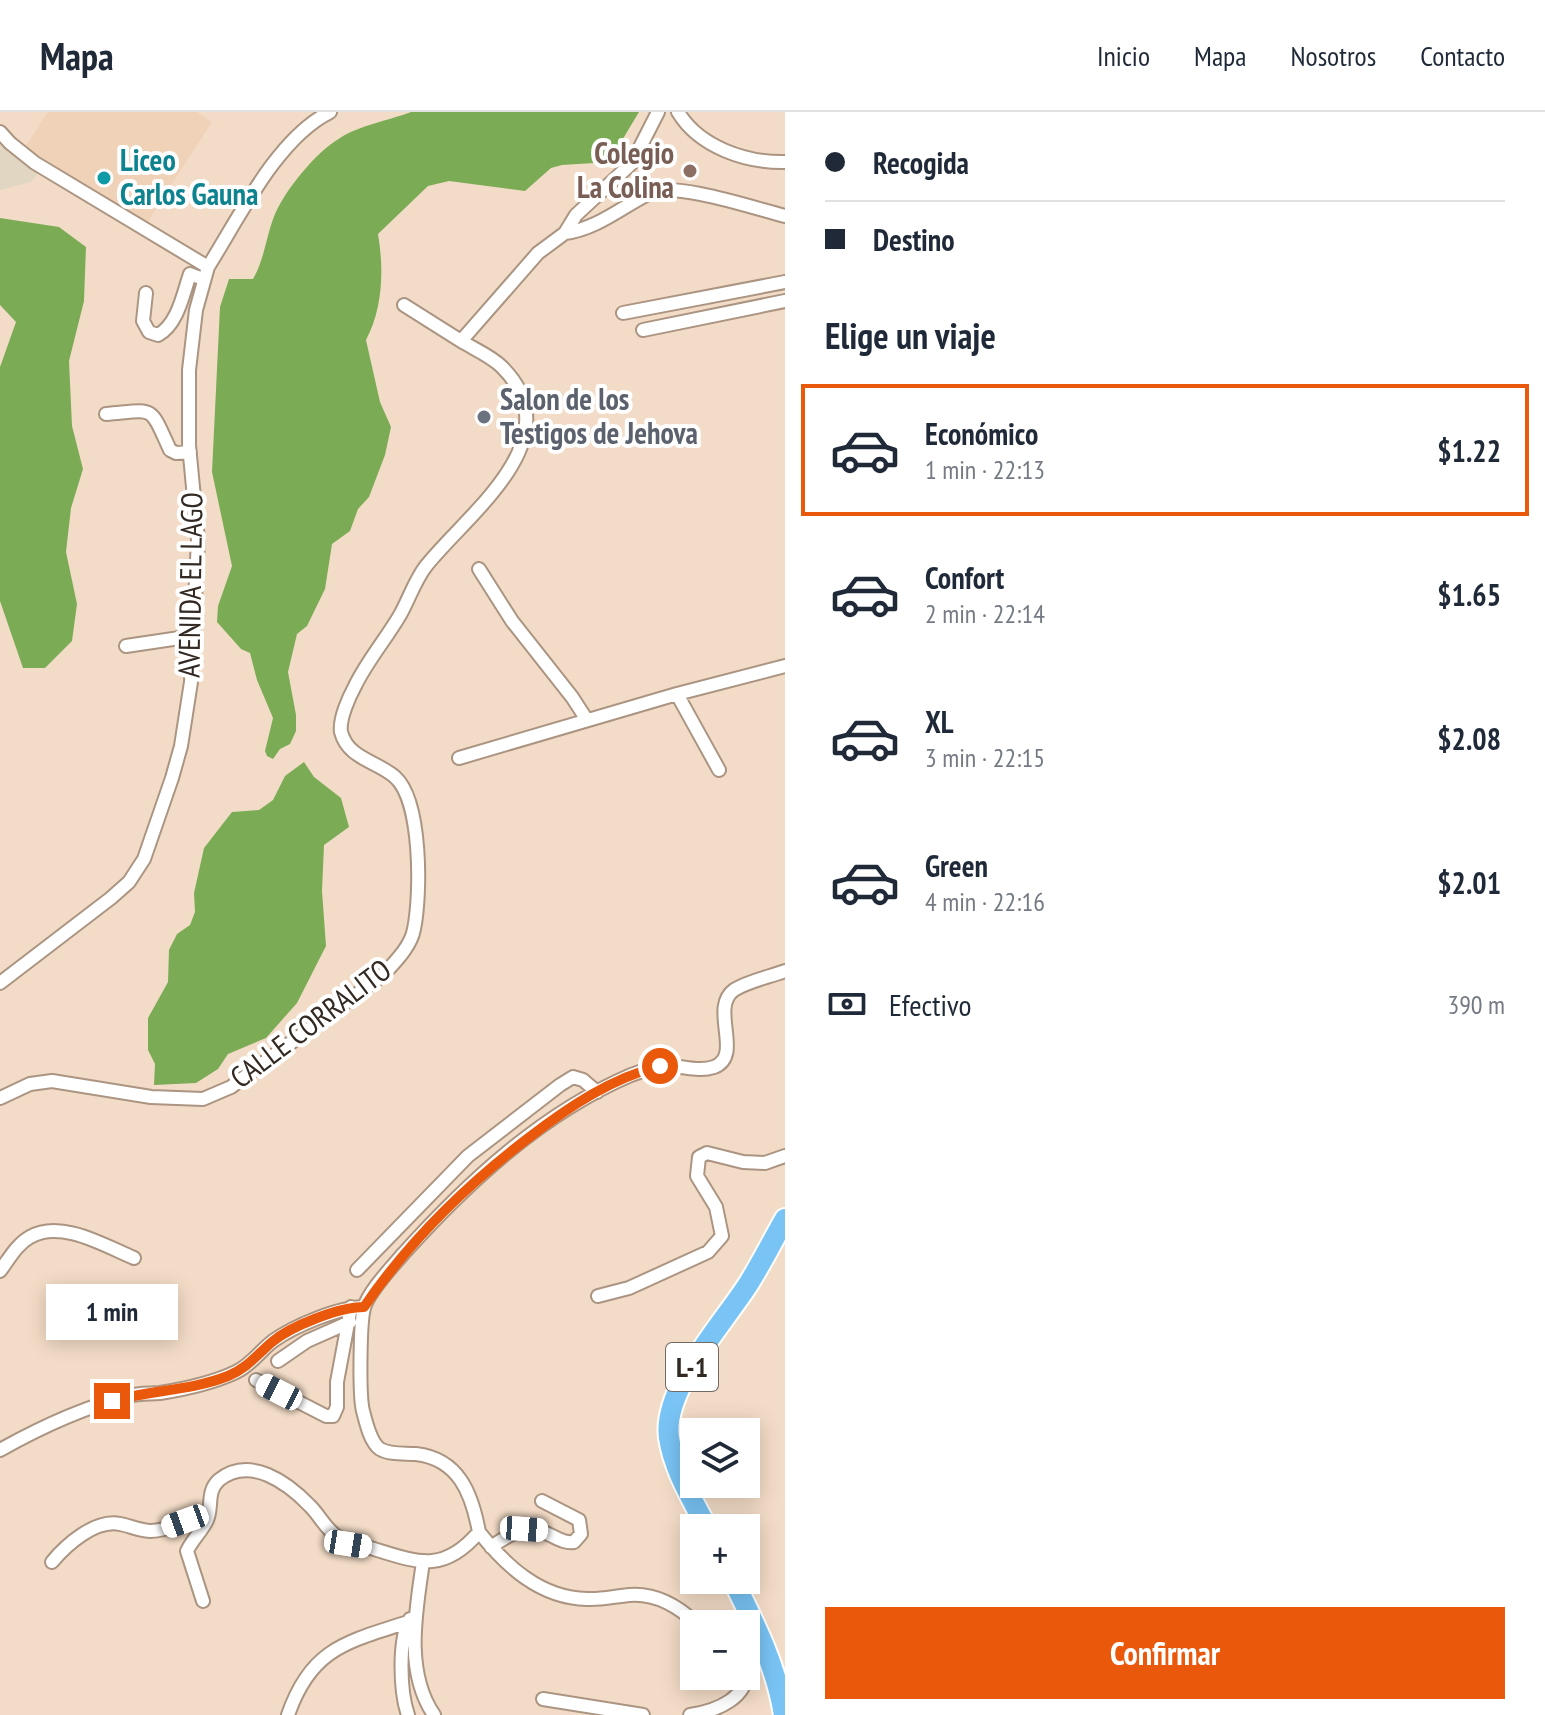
<!DOCTYPE html>
<html lang="es">
<head>
<meta charset="utf-8">
<style>
	body { margin:0; font-family:"PT Sans Narrow",sans-serif; background:#f2f2f3; color:#1f2937; height:100vh; display:flex; flex-direction:column; font-size:30px; white-space:nowrap }
	* { box-sizing:border-box; margin:0 }
	p { font-size:26px; color:#747a83 }
	.icon { flex:none; width:44px; height:44px; fill:none; stroke:currentColor; stroke-width:2; stroke-linecap:round; stroke-linejoin:round }
	.map { position:relative; flex:1; overflow:hidden }
	.drawer { display:flex; flex-direction:column; background:#fff; width:760px }
	.drawer>* { flex:none }
	.hud { display:grid; align-content:center; height:176px; padding:0 40px; background:#fff }
	.controls { position:absolute; left:680px; top:1306px; display:grid; gap:16px }
	.controls a { display:grid; place-items:center; width:80px; height:80px; border-radius:0px; background:#fff; box-shadow:0 4px 20px #0003; font-size:40px }
	.end { position:absolute; width:36px; height:36px; margin:-18px; border:10px solid #ea580c; background:#fff; box-shadow:0 0 0 4px #fff }
	.from { border-radius:50% }
	.bubble { position:absolute; height:56px; border-radius:0px; background:#fff; box-shadow:0 4px 20px #0003; font-size:26px; font-weight:800; line-height:56px; text-align:center }
	.car { position:absolute; width:24px; height:48px; margin:-24px -12px; border-radius:10px; box-shadow:0 0 6px 2px #0007; background:linear-gradient(#fff 24%,#345 0 40%,#fff 0 76%,#345 0 86%,#fff 0) }
	.hud b { display:flex; align-items:center; gap:28px; height:76px; font-size:30px }
	.hud b+b { border-top:2px solid #e0e1e3 }
	.hud i { width:20px; height:20px; background:#1f2937 }
	ul { padding:0; list-style:none }
	li { display:flex; align-items:center; gap:24px; height:132px; margin:0 16px 12px; padding:0 24px; border:4px solid transparent; border-radius:0px }
	li div { flex:1 }
	li b { display:block; font-size:30px }
	li em { font-style:normal; font-weight:800 }
	li.active { border-color:#ea580c }
	li>.icon { width:72px; height:72px; stroke-width:1.5 }
	h2 { padding:0 40px; font-size:36px; line-height:96px }
	.pay { display:flex; align-items:center; gap:20px; height:88px; padding:0 40px; font-size:30px }
	.pay p { margin-inline-start:auto }
	.cta { display:flex; gap:16px; margin-top:auto; padding:16px 40px }
	.cta a { flex:1; height:92px; border-radius:0px; background:#ea580c; color:#fff; font-size:32px; font-weight:800; line-height:92px; text-align:center }
	header { display:flex; align-items:center; gap:48px; box-sizing:border-box; height:112px; padding:0 40px; background:#fff; border-bottom:2px solid #e0e1e3 }
	header strong { font-size:38px }
	nav { display:flex; gap:44px; margin-inline-start:auto; font-size:28px }
	main { display:flex; flex:1; min-height:0 }
	.map>svg:first-child { display:block }
	.built { fill:#f0d2b8 }
	.medical { fill:#e1d6c1 }
	.forest { fill:#7bac55 }
	.lines { fill:none; stroke-linecap:round; stroke-linejoin:round }
	.street-casing { stroke:#ab9582; stroke-width:16 }
	.primary-casing { stroke:#fff; stroke-width:24 }
	.street { stroke:#fff; stroke-width:12 }
	.primary { stroke:#79c4f5; stroke-width:20 }
	.route { stroke:#ea580c; stroke-width:10 }
	.education-dot { fill:#8d6e63; stroke:#fff; stroke-width:3 }
	.culture-dot { fill:#0f9aa8; stroke:#fff; stroke-width:3 }
	.worship-dot { fill:#6b7280; stroke:#fff; stroke-width:3 }
	.labels { text-anchor:middle; stroke-width:8; stroke-linejoin:round; paint-order:stroke }
	.shield { fill:#fff; stroke:#706964; stroke-width:2 }
	.shield-label { font-size:28px; font-weight:bold; fill:#322922 }
	.education-label { font-size:30px; font-weight:bold; fill:#785e54; stroke:#fff; text-anchor:end }
	.culture-label { font-size:30px; font-weight:bold; fill:#0d838f; stroke:#fff; text-anchor:start }
	.worship-label { font-size:30px; font-weight:bold; fill:#5b616d; stroke:#fff; text-anchor:start }
	.street-label { font-size:30px; fill:#322922; stroke:#fff }
</style>
</head>
<body>
<header>
<strong>Mapa</strong>
<nav><a>Inicio</a><a>Mapa</a><a>Nosotros</a><a>Contacto</a></nav>
</header>
<main>
<div class="map">
<svg width="785" height="1603" viewBox="0 0 785 1603">
	<rect width="100%" height="100%" fill="#f3dcc7"/>
	<path class="built" d="M48,0H197L212,10L146,112L25,35Z"/>
	<path class="medical" d="M0,33L40,59L31,70L0,78Z"/>
	<path class="forest" d="M411,0H639L612,45L594,51L562,53L551,56L525,79L449,69L428,74L378,122C384,157 383,196 366,228L380,290L391,315L385,343L369,385L358,397L350,419L332,432L325,477L307,514L297,522L288,560L296,603V619L290,632L280,637L273,647L267,644L265,639L273,606L257,568L250,541L241,537L217,510L218,494L232,454L212,360L220,195L229,167H253C265,146 266,124 275,102C286,77 316,40 340,26C358,14 390,8 411,0Z
		M0,106L59,115L86,135L84,189L69,249L72,314L83,357L71,396L66,440L77,492L72,529L45,556H23L0,489V255L16,210L0,193Z
		M304,650L314,665L341,686L349,715L324,733L322,779L326,834L297,891L266,926L228,942L218,957L196,971L154,973L155,952L148,938V906L168,870L169,838L177,822L190,813L195,800L194,781L204,736L232,700L259,698L273,688L285,664Z"/>
	<g class="lines">
		<g class="street-casing">
			<path id="street" d="M678,0C699,35 746,51 785,50
				M0,20L10,31L35,51L208,155
				M565,121C597,117 623,94 650,81C674,69 757,97 785,104
				M146,181L143,209L149,220L158,223C178,212 183,182 190,162L203,167
				M404,193L461,229
				M623,201L785,170
				M643,218L785,189
				M106,302C156,298 149,292 170,338L176,341L190,340
				M479,457L512,509L572,585L587,608
				M126,534L193,524
				M677,582L719,658
				M459,646L677,582L785,554
				M0,871L111,786L129,770L144,747L172,666L181,634L191,570L198,428L189,333V258L196,198L208,155C239,106 277,26 330,0
				M0,986L30,972L52,969L151,985L203,987L231,975L384,862C396,849 411,834 414,817C421,783 422,689 395,665C377,649 348,647 341,620C339,607 349,585 355,574C367,549 386,527 400,503C409,487 415,468 426,454C467,402 574,327 502,255C491,244 474,237 461,229L538,141L565,121L576,103L632,51L658,0
				M357,1158L468,1044L560,973L573,965L583,968L597,980
				M0,1159C9,1147 17,1132 30,1125C61,1107 105,1134 134,1146
				M598,1184L629,1176L708,1140L722,1124L716,1095L697,1064L699,1045L707,1041L743,1050L765,1051L785,1044
				M278,1249L307,1229L350,1210
				M256,1268L326,1304H333L337,1295V1270L351,1195
				M0,1338C41,1315 84,1295 129,1284C139,1281 150,1282 160,1281C185,1277 213,1271 236,1260C251,1253 260,1239 273,1229C294,1214 339,1195 364,1195
				M479,1420C506,1454 540,1486 587,1487C601,1488 616,1484 630,1483C656,1481 679,1495 697,1512
				M491,1435C510,1422 527,1410 550,1423C559,1427 564,1431 574,1430L581,1422L579,1408L542,1389
				M52,1450C66,1433 95,1407 120,1412C131,1414 140,1419 151,1419C171,1418 192,1406 209,1398
				M423,1450C416,1499 404,1559 434,1603
				M203,1489L187,1439C192,1428 202,1419 207,1408C213,1394 206,1380 219,1368C250,1343 288,1371 310,1394C321,1405 325,1417 339,1426C349,1434 362,1433 374,1437C419,1451 444,1461 479,1420C472,1382 459,1347 416,1342C405,1341 390,1343 380,1337C370,1330 366,1310 363,1299C359,1284 360,1210 364,1196C368,1180 392,1155 403,1142C467,1071 542,1001 631,963C640,960 651,955 660,954C678,952 697,961 714,955C744,944 709,896 734,878C748,869 769,865 785,859
				M543,1587L643,1603
				M288,1603C311,1536 347,1530 408,1510
				M408,1603C400,1580 398,1528 410,1507
				M690,1603C716,1599 751,1586 746,1554"/>
		</g>
		<g class="primary-casing">
			<path id="primary" d="M707,1416C692,1387 674,1358 669,1326C662,1277 723,1212 749,1171C762,1150 773,1128 785,1107
				M733,1468C754,1510 777,1556 784,1603"/>
		</g>
		<use href="#street" class="street"/>
		<use href="#primary" class="primary"/>
	</g>
	<g class="lines">
		<path class="route" d="M112,1289C150,1278 190,1279 228,1264C246,1257 257,1243 272,1230C291,1214 339,1195 364,1195C410,1128 466,1073 531,1024C570,994 612,966 660,954"/>
	</g>
	<circle class="education-dot" cx="690" cy="59" r="8"/>
	<circle class="culture-dot" cx="104" cy="66" r="8"/>
	<circle class="worship-dot" cx="484" cy="305" r="8"/>
	<g class="labels">
		<rect class="shield" x="666" y="1231" width="52" height="48" rx="6"/>
		<g class="shield-label">
			<text x="692" y="1265">L-1</text>
		</g>
		<g class="education-label">
			<text x="674" y="52">Colegio<tspan x="674" dy="34">La Colina</tspan></text>
		</g>
		<g class="culture-label">
			<text x="120" y="59">Liceo<tspan x="120" dy="34">Carlos Gauna</tspan></text>
		</g>
		<g class="worship-label">
			<text x="500" y="298">Salon de los<tspan x="500" dy="34">Testigos de Jehova</tspan></text>
		</g>
		<g class="street-label">
			<text transform="translate(191 473) rotate(-89)" y="10">AVENIDA EL LAGO</text>
			<text transform="translate(311 912) rotate(-37)" y="10">CALLE CORRALITO</text>
		</g>
	</g>
</svg>
<div class="controls">
<a><svg class="icon" aria-label="layers" viewBox="0 0 24 24"><path d="M12 4l9 5-9 5-9-5zM3 14l9 5 9-5"/></svg></a>
<a>+</a>
<a>−</a>
</div>
<i class="end from" style="left:660px;top:954px"></i>
<i class="end" style="left:112px;top:1289px"></i>
<div class="bubble" style="left:46px;top:1172px;width:132px">1 min</div>
<i class="car" style="left:279px;top:1280px;rotate:297deg"></i>
<i class="car" style="left:185px;top:1409px;rotate:250deg"></i>
<i class="car" style="left:524px;top:1417px;rotate:94deg"></i>
<i class="car" style="left:348px;top:1432px;rotate:99deg"></i>
</div>
<section class="drawer">
<div class="hud">
<b><i class="from"></i>Recogida</b>
<b><i></i>Destino</b>
</div>
<h2>Elige un viaje</h2>
<ul>
<li class="active"><svg class="icon" aria-label="car" viewBox="0 0 24 24"><path d="M5 17H2v-5l4-1 3-4h7l3 4 3 1v5h-3M9 17h6M6 11h13"/><circle cx="7" cy="17" r="2"/><circle cx="17" cy="17" r="2"/></svg><div><b>Económico</b><p>1 min · 22:13</p></div><em>$1.22</em></li>
<li><svg class="icon" aria-label="car" viewBox="0 0 24 24"><path d="M5 17H2v-5l4-1 3-4h7l3 4 3 1v5h-3M9 17h6M6 11h13"/><circle cx="7" cy="17" r="2"/><circle cx="17" cy="17" r="2"/></svg><div><b>Confort</b><p>2 min · 22:14</p></div><em>$1.65</em></li>
<li><svg class="icon" aria-label="car" viewBox="0 0 24 24"><path d="M5 17H2v-5l4-1 3-4h7l3 4 3 1v5h-3M9 17h6M6 11h13"/><circle cx="7" cy="17" r="2"/><circle cx="17" cy="17" r="2"/></svg><div><b>XL</b><p>3 min · 22:15</p></div><em>$2.08</em></li>
<li><svg class="icon" aria-label="car" viewBox="0 0 24 24"><path d="M5 17H2v-5l4-1 3-4h7l3 4 3 1v5h-3M9 17h6M6 11h13"/><circle cx="7" cy="17" r="2"/><circle cx="17" cy="17" r="2"/></svg><div><b>Green</b><p>4 min · 22:16</p></div><em>$2.01</em></li>
</ul>
<div class="pay"><svg class="icon" aria-label="cash" viewBox="0 0 24 24"><path d="M3 7h18v10H3z"/><circle cx="12" cy="12" r="2"/></svg>Efectivo<p>390 m</p></div>
<div class="cta"><a>Confirmar</a></div>
</section>
</main>
</body>
</html>
